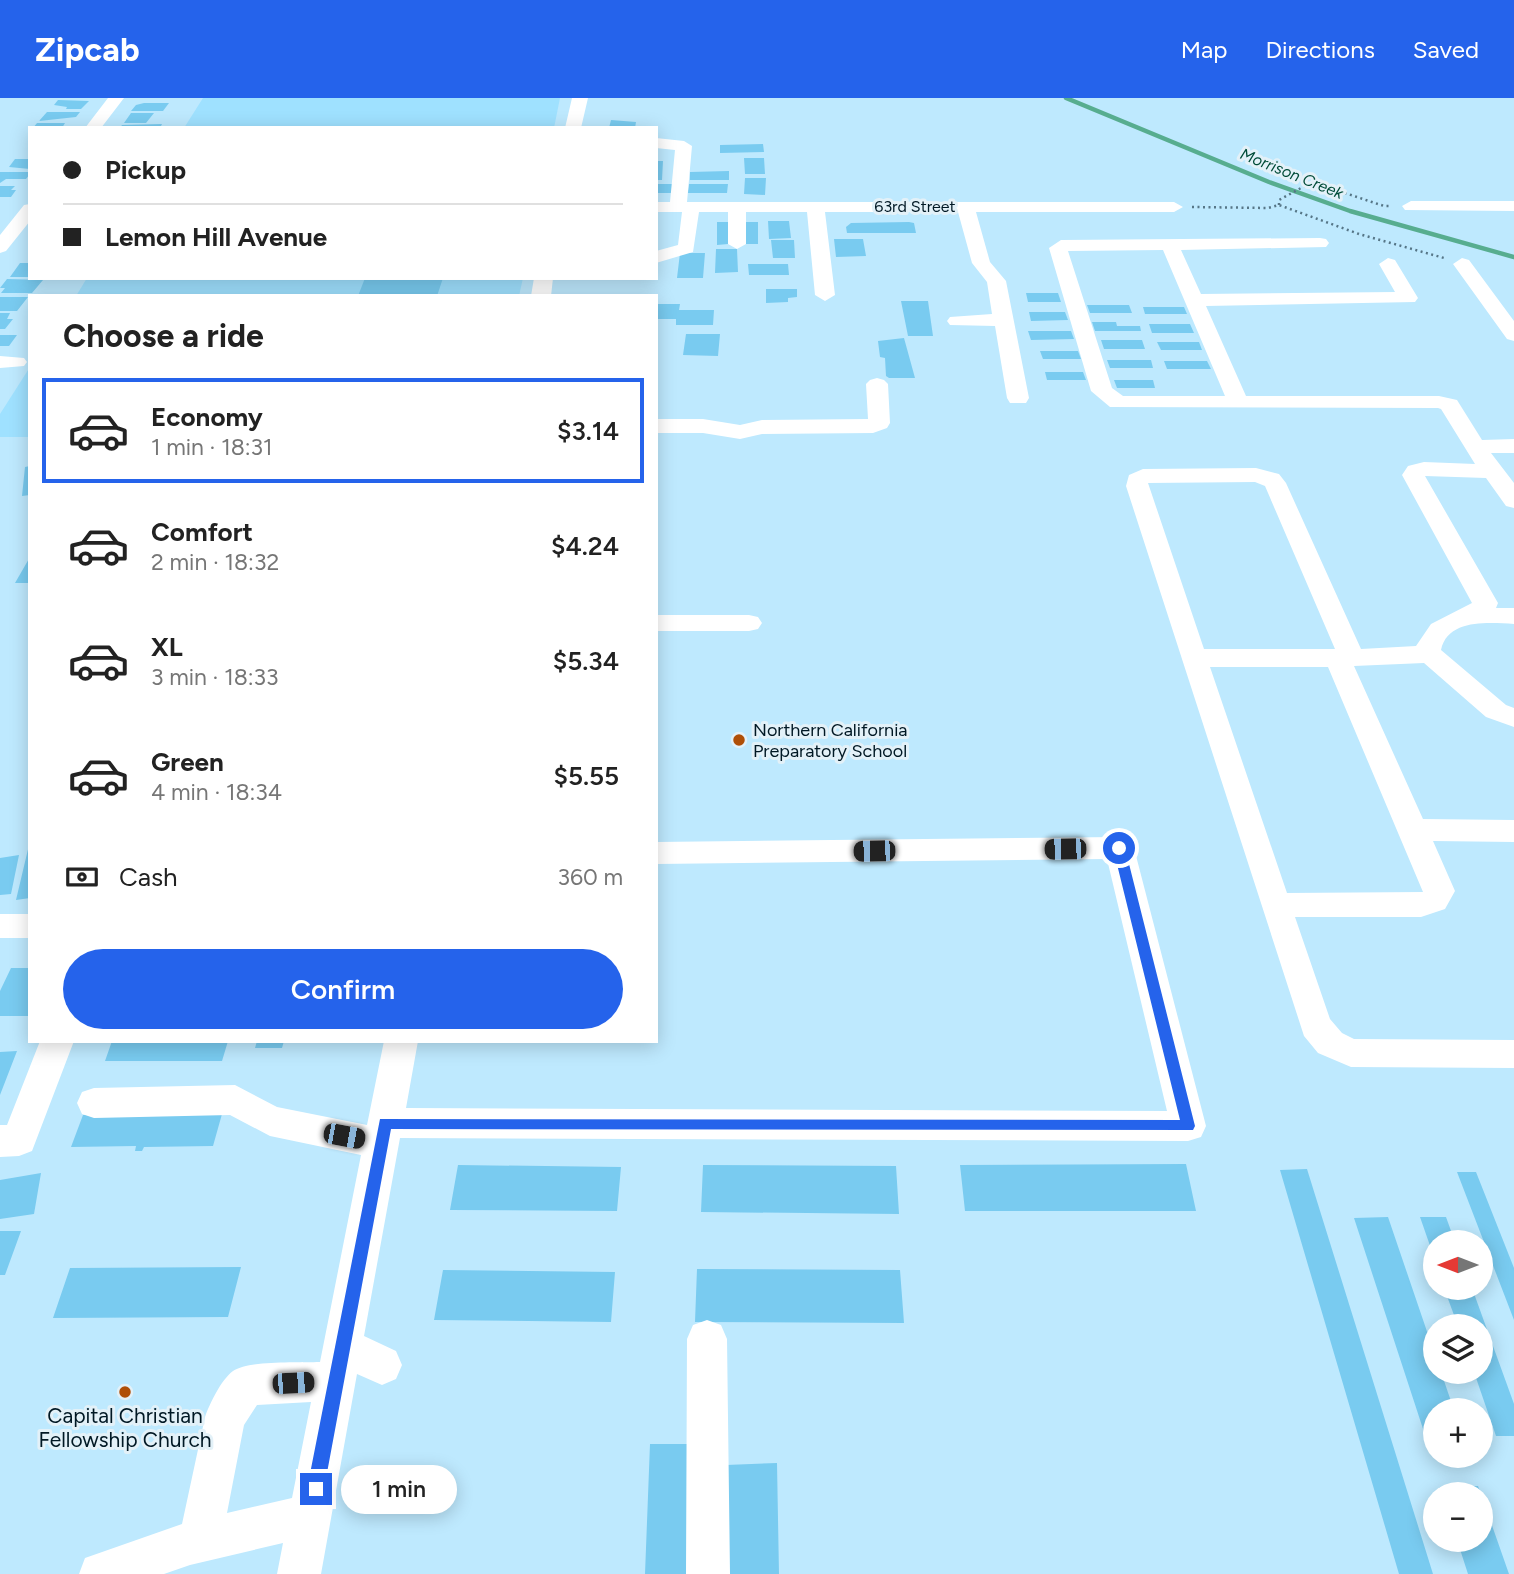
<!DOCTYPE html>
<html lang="en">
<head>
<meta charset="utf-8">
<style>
	body { margin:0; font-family:Figtree,sans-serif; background:#f6f6f6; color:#222; height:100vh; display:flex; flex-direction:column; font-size:26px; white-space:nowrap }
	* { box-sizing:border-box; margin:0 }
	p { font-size:23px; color:#767676 }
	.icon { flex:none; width:38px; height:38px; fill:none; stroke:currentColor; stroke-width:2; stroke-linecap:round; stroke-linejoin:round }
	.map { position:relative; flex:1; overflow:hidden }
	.drawer { position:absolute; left:28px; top:196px; width:630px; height:749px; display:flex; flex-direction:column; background:#fff; border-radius:0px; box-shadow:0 4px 18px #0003 }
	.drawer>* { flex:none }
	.guide { position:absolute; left:28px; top:28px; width:630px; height:154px; border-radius:0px; box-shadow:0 4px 18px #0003; display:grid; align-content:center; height:154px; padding:0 35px; background:#fff }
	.needle { width:46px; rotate:270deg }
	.buttons { position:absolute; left:1423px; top:1132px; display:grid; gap:14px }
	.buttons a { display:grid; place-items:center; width:70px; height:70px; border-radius:50%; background:#fff; box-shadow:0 4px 18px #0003; font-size:35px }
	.end { position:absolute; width:32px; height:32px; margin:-16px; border:9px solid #2563eb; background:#fff; box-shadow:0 0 0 4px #fff }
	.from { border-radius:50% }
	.bubble { position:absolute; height:49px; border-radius:24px; background:#fff; box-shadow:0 4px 18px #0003; font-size:23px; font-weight:600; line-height:49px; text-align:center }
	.car { position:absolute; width:21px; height:42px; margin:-21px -10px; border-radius:9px; box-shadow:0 0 5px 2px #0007; background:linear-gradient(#222 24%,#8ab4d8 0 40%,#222 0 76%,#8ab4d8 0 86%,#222 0) }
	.guide b { display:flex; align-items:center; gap:24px; height:66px; font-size:26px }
	.guide b+b { border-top:2px solid #e0e0e0 }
	.guide i { width:18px; height:18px; background:#222 }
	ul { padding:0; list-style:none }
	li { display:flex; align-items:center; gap:21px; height:105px; margin:0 14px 10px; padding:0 21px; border:4px solid transparent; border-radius:0px }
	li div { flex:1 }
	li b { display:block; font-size:26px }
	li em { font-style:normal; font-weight:600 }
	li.active { border-color:#2563eb }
	li>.icon { width:63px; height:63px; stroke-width:1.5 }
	h2 { padding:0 35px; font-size:32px; line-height:84px }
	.pay { display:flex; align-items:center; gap:18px; height:77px; padding:0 35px; font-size:26px }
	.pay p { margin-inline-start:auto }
	.action { display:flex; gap:14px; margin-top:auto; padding:14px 35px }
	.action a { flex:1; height:80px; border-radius:42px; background:#2563eb; color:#fff; font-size:28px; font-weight:600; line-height:80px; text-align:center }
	header { display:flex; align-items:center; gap:42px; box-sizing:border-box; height:98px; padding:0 35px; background:#2563eb; color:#fff }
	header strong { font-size:33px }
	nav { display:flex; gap:38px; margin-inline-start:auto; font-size:24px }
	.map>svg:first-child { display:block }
	.built { fill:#9fe1ff }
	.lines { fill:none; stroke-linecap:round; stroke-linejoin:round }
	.stream { stroke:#57ad8f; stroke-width:4.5 }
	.building { fill:#79cbf0 }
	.path { stroke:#567687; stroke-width:2.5; stroke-dasharray:2 3.5; stroke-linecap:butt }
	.minor { fill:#fff; fill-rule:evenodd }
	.route { fill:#2563eb }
	.poi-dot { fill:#af4f07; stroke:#e3f1f8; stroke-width:2.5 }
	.labels { text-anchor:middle; stroke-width:6; stroke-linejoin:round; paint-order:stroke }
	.far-water-label { font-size:16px; font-style:italic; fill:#004b37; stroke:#e3f1f8 }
	.far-street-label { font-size:16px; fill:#001824; stroke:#e3f1f8 }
	.poi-label { font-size:18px; fill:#001824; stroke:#e3f1f8; text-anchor:start }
	.near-poi-label { font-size:21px; fill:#001824; stroke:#e3f1f8 }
</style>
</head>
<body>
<header>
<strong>Zipcab</strong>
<nav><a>Map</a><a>Directions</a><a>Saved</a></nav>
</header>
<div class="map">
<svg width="1514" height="1476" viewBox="0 0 1514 1476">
	<rect width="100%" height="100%" fill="#bee9fe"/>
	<path class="built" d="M203,0H560L554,30H184Z
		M87,180H523L519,198H76Z
		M30,269V339H0V316Z"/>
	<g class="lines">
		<path class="stream" d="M1066,0L1269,84L1350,113L1514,159"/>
	</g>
	<path class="building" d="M58,2L89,3L81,11H66L67,9L54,7Z
		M144,5H169L163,13H131L136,7Z
		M47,14H80L76,19L39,23Z
		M131,15H154L146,25H124Z
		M611,22L636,24L635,30H609Z
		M37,25H65L62,30H33Z
		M162,26L160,30H120L122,27Z
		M763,46L764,54L720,55V47Z
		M744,60H764L765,76H745Z
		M15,61H30V71L9,69Z
		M656,63H663L662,82H656Z
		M729,73V82H690V74Z
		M0,74H30V76L26,81H6L0,85Z
		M745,80H766L765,97L744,96Z
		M656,86H675L674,95H656Z
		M689,86H728L727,95H688Z
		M0,88H15L11,92H16L11,99H0Z
		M768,123H789L791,140L769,141Z
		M717,124H728V146L717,147Z
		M746,124H758V146H746Z
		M909,124L914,125L916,135H847L846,129L851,125Z
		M834,141H863L866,158L836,159Z
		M771,142H794L795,160H773Z
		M716,151H737L738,174L715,175Z
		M680,155H705L703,180H677Z
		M20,165H30V179H10Z
		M748,166H788L789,177H749Z
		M365,180H443L437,198H358Z
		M7,181L43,182L32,195H1L5,190H0Z
		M766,191H797V199L788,200V204L766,205Z
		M1026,195H1058L1061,204H1028Z
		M0,199H28L17,213H0Z
		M901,203H928L933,238H908Z
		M656,206H680L679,212H714L713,227H676V221H656Z
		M1087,207H1129L1132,215H1090Z
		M1143,209H1184L1187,216H1145Z
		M1029,214H1065L1068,222L1031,223Z
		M0,215H10L7,221H13L5,231H0Z
		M1092,224H1116L1117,228H1140L1141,233H1095Z
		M1149,226H1190L1194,235H1152Z
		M1028,233H1071L1074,241L1031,242Z
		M686,236H720L718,258L683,257Z
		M0,237H17L9,248H0Z
		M904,240L915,280H889L886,278L885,260L880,259L878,243Z
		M1101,242H1142L1145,251H1104Z
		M1157,244H1199L1202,252H1161Z
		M1040,253H1078L1081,261H1043Z
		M1107,262H1151L1153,270H1110Z
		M1164,263H1207L1211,271H1167Z
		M1045,274H1083L1086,282H1047Z
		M1114,282H1153L1155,290H1117Z
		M30,368V397L22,398L25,369Z
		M30,459V485H15Z
		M29,747L30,800L16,802Z
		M19,757L11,796L0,797V760Z
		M11,870H30V918H0V893Z
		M112,943H228L222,963H105Z
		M257,943H284L282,950H255Z
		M17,953L0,997V954Z
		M222,1016L213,1048L144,1049L142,1053H135L136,1048L71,1049L83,1017Z
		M1186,1066L1196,1113H965L960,1067Z
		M458,1067L621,1069L617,1113L450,1112Z
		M703,1067L896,1068L899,1116L701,1114Z
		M1307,1071L1433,1476H1399L1280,1072Z
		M1457,1074H1476L1514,1170V1222Z
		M41,1075L34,1116L0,1121V1082Z
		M1388,1119L1435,1257V1274H1441L1454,1312H1435V1337H1425L1354,1120Z
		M1420,1119H1446L1455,1144H1435V1162Z
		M0,1133H21L5,1177H0Z
		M241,1169L228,1219L53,1220L70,1170Z
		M697,1171L900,1172L904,1225L695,1224Z
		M443,1172L615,1174L611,1224L434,1222Z
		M1444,1190H1472L1514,1306V1338H1496L1474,1274H1480V1228H1458Z
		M650,1346H702L700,1476H645Z
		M777,1365L779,1476H725L726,1367Z
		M1478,1388L1481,1396L1509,1476H1468L1457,1442H1480V1396H1442L1439,1389Z"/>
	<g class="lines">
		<path class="path" d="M1279,107V102L1312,84L1384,108H1392
			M1192,109L1268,110L1279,107L1359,136L1444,160"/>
		<path class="minor" d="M108,0H124L101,30H85Z
			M572,0H588L581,30H565Z
			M656,40L684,43L692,48L687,104H1174L1183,109L1174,114H976L990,164L1006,183L1029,300L1026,305H1010L1007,300L995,228L950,227L947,223L950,219L992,216L987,184L972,165L958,114H825L835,197L825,203L815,197L807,114H746V146L737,151L728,146V114H699L693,154L656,165V153L678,147L682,114H656V104H670L675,52L656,50Z
			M1411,103H1514V113L1405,112L1402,108Z
			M30,106V123L6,153L0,155V137L24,107Z
			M1320,140L1326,141L1329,145L1326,149L1181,152L1201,196L1395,194L1379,166L1388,160L1395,162L1418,200L1415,204L1206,208L1246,298H1439L1457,302L1482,342L1514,341V355H1491L1514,385V410L1506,408L1486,380L1425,378L1498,505L1496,510H1514V526C1490,525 1448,520 1441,552L1506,607L1514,610V629L1486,619L1424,565L1354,568L1423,721L1514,722V744L1433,743L1455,793L1445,811L1421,819H1295L1330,921L1342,935L1354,941L1514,942V970L1351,969L1318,955L1304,938L1126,388L1129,377L1143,371L1256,370L1279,376L1286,385L1361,551L1416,548L1431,526L1472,505L1402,377L1408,368L1424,364L1475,366L1441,311L1438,310L1110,309L1091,293L1049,150L1061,142ZM1163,152L1225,298H1123L1112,290L1068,153ZM1255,384L1265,388L1335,551H1204L1148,385ZM1210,569H1328L1423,794L1287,795Z
			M1462,160L1469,162L1514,223V243L1507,241L1453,166Z
			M534,180H553L551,198H531Z
			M0,258L24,260L27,264L24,268L0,270Z
			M877,280L884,282L888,286L890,325L887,330L873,335L762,336L740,341L703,335H656V321H703L740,327L762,322L868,321L866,286L870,282Z
			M656,517H749L758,519L762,525L758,531L749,533H656Z
			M1119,739L1130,742L1134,750L1206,1028L1201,1039L1188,1043L400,1040L364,1238L396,1253L402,1267L396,1281L382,1287L357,1276L321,1476H277L283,1445L190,1467L164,1476H79L85,1460L182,1426L205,1319C210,1305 221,1282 233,1273C250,1262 298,1265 320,1264L361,1057L270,1038L230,1017L94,1020L82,1016L77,1005L82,994L94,990L235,987L277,1009L367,1027L384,943H418L406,1010L1167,1013L1107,761L656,766V744ZM311,1304L292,1400L227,1415L244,1327L257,1307Z
			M0,816H30V840H0Z
			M40,943H74L32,1053L19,1058L0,1059V1027H7Z
			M707,1222L721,1227L727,1241L730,1476H686L687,1241L693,1227Z"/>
	</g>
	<path class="route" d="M1119,746L1125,750L1195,1028L1193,1032L391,1031L324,1391L321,1396L316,1399L310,1396L307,1391L380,1021L1180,1022L1113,750Z"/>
	<g class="poi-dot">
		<circle cx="739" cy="642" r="7"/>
		<circle cx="125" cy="1294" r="7"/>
	</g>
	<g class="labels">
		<g class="far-water-label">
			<text transform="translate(1292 75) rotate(22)" y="6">Morrison Creek</text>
		</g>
		<g class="far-street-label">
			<text x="915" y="114">63rd Street</text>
		</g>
		<g class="poi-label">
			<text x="753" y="638">Northern California<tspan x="753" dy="21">Preparatory School</tspan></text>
		</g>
		<g class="near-poi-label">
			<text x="125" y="1325">Capital Christian<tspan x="125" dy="24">Fellowship Church</tspan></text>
		</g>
	</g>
</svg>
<div class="buttons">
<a><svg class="needle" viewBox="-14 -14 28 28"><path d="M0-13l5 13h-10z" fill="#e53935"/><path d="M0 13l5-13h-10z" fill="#767676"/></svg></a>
<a><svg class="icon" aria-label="layers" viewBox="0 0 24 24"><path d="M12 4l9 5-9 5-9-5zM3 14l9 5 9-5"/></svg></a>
<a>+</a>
<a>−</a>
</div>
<i class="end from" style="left:1119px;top:750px"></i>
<i class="end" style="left:316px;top:1391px"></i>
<div class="bubble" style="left:341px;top:1367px;width:116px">1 min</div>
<i class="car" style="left:1065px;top:751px;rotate:269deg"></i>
<i class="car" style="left:874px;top:753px;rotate:269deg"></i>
<i class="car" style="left:344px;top:1038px;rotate:101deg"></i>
<i class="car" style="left:293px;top:1285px;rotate:87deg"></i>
<div class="guide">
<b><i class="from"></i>Pickup</b>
<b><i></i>Lemon Hill Avenue</b>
</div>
<section class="drawer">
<h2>Choose a ride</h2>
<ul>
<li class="active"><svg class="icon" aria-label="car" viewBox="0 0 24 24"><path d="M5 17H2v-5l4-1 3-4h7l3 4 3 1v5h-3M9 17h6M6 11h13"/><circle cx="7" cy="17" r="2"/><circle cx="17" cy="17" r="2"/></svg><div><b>Economy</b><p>1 min · 18:31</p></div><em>$3.14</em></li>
<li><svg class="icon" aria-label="car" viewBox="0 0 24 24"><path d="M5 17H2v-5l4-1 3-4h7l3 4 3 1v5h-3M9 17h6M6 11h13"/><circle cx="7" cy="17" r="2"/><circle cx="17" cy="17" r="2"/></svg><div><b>Comfort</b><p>2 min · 18:32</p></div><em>$4.24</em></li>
<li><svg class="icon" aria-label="car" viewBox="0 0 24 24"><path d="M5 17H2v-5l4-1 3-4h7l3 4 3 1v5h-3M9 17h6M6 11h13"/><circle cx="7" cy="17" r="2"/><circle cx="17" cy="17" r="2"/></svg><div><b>XL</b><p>3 min · 18:33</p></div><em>$5.34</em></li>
<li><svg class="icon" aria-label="car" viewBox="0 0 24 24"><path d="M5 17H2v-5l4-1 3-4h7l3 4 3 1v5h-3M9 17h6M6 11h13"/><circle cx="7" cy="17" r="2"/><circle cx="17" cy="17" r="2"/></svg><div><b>Green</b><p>4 min · 18:34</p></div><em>$5.55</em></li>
</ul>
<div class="pay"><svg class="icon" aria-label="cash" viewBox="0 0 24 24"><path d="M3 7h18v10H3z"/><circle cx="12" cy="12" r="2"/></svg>Cash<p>360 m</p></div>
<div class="action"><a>Confirm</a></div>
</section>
</div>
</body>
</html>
